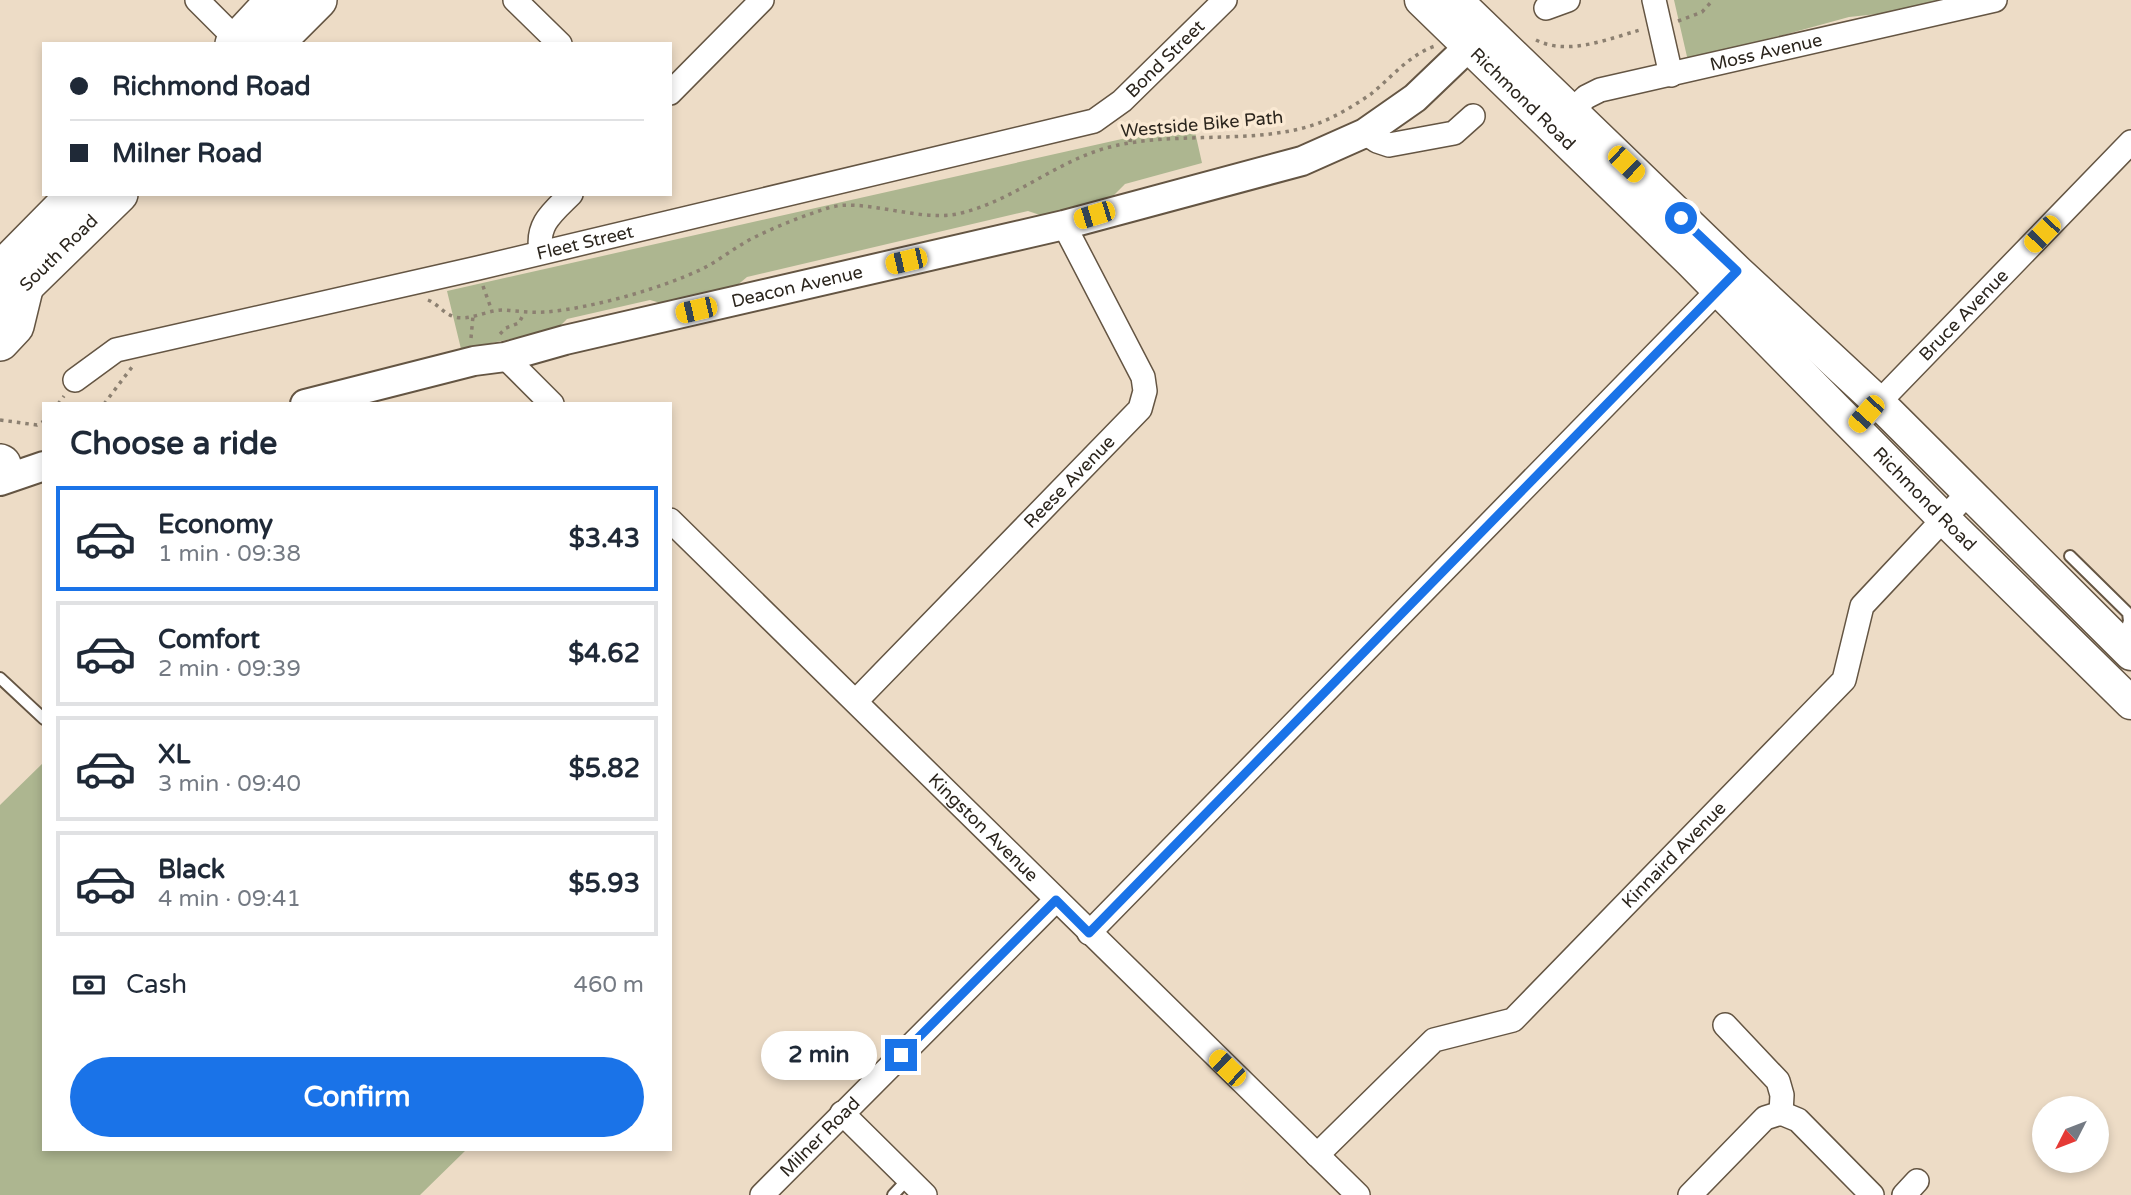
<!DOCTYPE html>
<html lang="en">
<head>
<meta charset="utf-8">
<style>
	body { margin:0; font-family:"Varela Round",sans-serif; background:#f6f6f7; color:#1f2937; height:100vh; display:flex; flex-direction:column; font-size:26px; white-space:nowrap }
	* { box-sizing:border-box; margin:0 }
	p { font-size:23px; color:#747a83 }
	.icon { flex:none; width:38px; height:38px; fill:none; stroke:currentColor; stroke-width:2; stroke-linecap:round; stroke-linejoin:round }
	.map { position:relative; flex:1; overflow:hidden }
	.drawer { position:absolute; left:42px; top:402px; width:630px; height:749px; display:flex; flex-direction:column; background:#fff; border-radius:0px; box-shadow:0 4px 10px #0003 }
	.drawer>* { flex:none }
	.hud { position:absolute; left:42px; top:42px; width:630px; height:154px; border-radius:0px; box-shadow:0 4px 10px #0003; display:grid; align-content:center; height:154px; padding:0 28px; background:#fff }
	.needle { width:46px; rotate:228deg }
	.controls { position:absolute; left:2032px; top:1096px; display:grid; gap:14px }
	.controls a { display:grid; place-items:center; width:77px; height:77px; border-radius:50%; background:#fff; box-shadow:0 4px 10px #0003; font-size:35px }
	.end { position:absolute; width:32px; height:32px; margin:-16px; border:9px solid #1a73e8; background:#fff; box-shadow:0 0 0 4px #fff }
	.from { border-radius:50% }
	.bubble { position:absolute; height:49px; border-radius:24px; background:#fff; box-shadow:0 4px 10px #0003; font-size:23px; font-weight:700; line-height:49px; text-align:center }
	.car { position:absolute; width:21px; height:42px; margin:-21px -10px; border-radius:9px; box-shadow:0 0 5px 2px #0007; background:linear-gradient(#f5c518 24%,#345 0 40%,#f5c518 0 76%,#345 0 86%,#f5c518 0) }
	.hud b { display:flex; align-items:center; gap:24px; height:66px; font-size:26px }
	.hud b+b { border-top:2px solid #e0e1e3 }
	.hud i { width:18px; height:18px; background:#1f2937 }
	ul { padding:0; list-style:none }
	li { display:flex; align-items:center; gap:21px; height:105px; margin:0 14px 10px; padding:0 14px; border:4px solid #e0e1e3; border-radius:0px }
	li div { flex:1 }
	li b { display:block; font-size:26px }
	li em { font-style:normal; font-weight:700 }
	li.on { border-color:#1a73e8 }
	li>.icon { width:63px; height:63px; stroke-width:1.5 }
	h2 { padding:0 28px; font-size:32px; line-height:84px }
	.pay { display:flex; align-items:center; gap:18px; height:77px; padding:0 28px; font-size:26px }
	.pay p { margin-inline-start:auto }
	.action { display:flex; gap:14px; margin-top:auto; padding:14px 28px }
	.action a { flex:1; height:80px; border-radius:42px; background:#1a73e8; color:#fff; font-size:28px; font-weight:700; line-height:80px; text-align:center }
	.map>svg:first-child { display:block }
	.green { fill:#adb690 }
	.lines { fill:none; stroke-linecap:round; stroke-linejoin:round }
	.service-casing { stroke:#645543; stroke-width:14 }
	.minor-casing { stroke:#645543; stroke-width:26 }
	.tertiary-casing { stroke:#645543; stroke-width:32 }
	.secondary-casing { stroke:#645543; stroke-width:35 }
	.trunk-casing { stroke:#645543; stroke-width:40 }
	.path { stroke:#8c8071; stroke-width:3.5; stroke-dasharray:3.5 5; stroke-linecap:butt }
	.service { stroke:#fff; stroke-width:10 }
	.minor { stroke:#fff; stroke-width:23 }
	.tertiary { stroke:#fff; stroke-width:28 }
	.secondary { stroke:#fff; stroke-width:32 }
	.trunk { stroke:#fff; stroke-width:37 }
	.route { stroke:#1a73e8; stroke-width:9 }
	.labels { text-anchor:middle; stroke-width:7; stroke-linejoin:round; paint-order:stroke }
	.street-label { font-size:18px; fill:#2b251d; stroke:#fae9d3 }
</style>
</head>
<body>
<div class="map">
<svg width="2131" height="1195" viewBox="0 0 2131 1195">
	<rect width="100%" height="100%" fill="#eddcc6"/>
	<path class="green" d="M1674,0H1946L1887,13L1849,17L1688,61Z
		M1193,123L1202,163L1125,184L1113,196L1043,216L1028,211L747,277L734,288L664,304L650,300L567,319L556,330L461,349L447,291Z
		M44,762V1150H466L420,1195H0V805Z"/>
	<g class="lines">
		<g class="service-casing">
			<path id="service" d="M2070,556L2128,613L2129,621L2123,640
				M0,678L44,719
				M893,1195L908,1179"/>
		</g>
		<g class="minor-casing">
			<g id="minor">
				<path d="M197,0L241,44"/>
				<path d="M515,0L560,44"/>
				<path d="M1654,0L1671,75"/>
				<path d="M1546,8L1568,0"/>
				<path d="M670,93L762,0"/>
				<path id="s1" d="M1560,122L1586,97L1600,90L1995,0"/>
				<path d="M1365,133L1377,141L1389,145L1454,133L1473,116"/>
				<path d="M541,251C536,224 553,212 571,194"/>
				<path d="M505,357L552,404"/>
				<path id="s2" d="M75,380L116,350L478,268L1094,121L1122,101L1225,0"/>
				<path id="s3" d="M1855,427L2131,142"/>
				<path id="s4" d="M670,520L1358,1195"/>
				<path id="s5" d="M856,701L1140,409L1145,391L1143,377L1064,225"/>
				<path d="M1089,933L1730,278"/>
				<path d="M1725,1025L1778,1081L1782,1095L1781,1113"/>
				<path d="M842,1113L925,1195"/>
				<path id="s6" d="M1317,1155L1434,1040L1513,1020L1844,680L1862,606L1969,492"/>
				<path id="s7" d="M762,1195L1056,900"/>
				<path d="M1690,1195L1765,1118L1781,1113L1798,1120L1872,1195"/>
				<path d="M1904,1195L1917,1181"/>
			</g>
		</g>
		<g class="tertiary-casing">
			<g id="tertiary">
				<path id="s8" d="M305,404L474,361L505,357L565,340L1064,225L1302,161L1365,133L1415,98L1485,31"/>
				<path d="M0,481L44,466"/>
			</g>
		</g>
		<g class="secondary-casing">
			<g id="secondary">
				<path id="s9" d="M1421,0L1691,262L1944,519L2131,703"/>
				<path d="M1456,0L1737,271L1877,401L2131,654"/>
			</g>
		</g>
		<g class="trunk-casing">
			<g id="trunk">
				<path d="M234,44L275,0"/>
				<path d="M274,44L318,0"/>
				<path d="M0,271L76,194"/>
				<path id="s10" d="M0,310L119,194"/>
				<path d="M0,342L15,326L24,289"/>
				<path d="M0,463L2,464"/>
			</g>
		</g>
		<path class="path" d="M1678,21L1702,12L1713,0
			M1536,40C1568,56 1608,39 1640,30
			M1130,142L1132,120
			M483,286L492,311
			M428,300C438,304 444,314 455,317C470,321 487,310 503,310C517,311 531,313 546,312C592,308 660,289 702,269C720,260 735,247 753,238C777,226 803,216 828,208C862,197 917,222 957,214C1013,202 1055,161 1110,147C1176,130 1257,146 1319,123C1337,116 1355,105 1371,94C1392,77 1409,55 1435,46
			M500,334L506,328L519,323L524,313
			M471,338L473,316
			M58,404L64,396
			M104,404L132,367
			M0,420L37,425L44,421"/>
		<use href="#service" class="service"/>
		<use href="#minor" class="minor"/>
		<use href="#tertiary" class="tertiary"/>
		<use href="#secondary" class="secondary"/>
		<use href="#trunk" class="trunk"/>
	</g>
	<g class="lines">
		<path class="route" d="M901,1055L1056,900L1089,933L1737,271L1681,218"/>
	</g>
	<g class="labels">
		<g class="street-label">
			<text dy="6" stroke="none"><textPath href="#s1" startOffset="222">Moss Avenue</textPath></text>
			<text dy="6" stroke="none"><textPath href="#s2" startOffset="1150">Bond Street</textPath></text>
			<text dy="6" stroke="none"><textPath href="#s9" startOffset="142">Richmond Road</textPath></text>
			<text transform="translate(1202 124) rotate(-5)" y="6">Westside Bike Path</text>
			<text dy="6" stroke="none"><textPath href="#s2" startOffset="532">Fleet Street</textPath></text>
			<text dy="6" stroke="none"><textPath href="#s10" startOffset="82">South Road</textPath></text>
			<text dy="6" stroke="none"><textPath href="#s8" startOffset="506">Deacon Avenue</textPath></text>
			<text dy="6" stroke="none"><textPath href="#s3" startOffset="156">Bruce Avenue</textPath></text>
			<text dy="6" stroke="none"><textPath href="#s5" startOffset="306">Reese Avenue</textPath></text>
			<text dy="6" stroke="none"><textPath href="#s9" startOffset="709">Richmond Road</textPath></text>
			<text dy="6" stroke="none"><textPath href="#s4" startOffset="439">Kingston Avenue</textPath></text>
			<text dy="6" stroke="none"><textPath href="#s6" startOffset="476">Kinnaird Avenue</textPath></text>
			<text dy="6" stroke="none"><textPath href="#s7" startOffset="82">Milner Road</textPath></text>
		</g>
	</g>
</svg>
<div class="controls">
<a><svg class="needle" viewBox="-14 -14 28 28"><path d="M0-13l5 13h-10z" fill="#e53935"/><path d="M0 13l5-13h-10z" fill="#747a83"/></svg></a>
</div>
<i class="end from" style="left:1681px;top:218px"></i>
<i class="end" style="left:901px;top:1055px"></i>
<div class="bubble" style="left:761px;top:1031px;width:116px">2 min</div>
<i class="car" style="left:1626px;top:164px;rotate:134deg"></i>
<i class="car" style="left:1094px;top:215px;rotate:253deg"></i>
<i class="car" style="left:2042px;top:234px;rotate:224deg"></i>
<i class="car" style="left:906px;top:261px;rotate:257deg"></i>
<i class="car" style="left:696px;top:310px;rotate:257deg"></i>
<i class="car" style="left:1866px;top:414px;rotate:222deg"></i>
<i class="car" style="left:1227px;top:1068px;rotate:314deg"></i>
<div class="hud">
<b><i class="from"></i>Richmond Road</b>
<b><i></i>Milner Road</b>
</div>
<section class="drawer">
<h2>Choose a ride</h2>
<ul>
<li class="on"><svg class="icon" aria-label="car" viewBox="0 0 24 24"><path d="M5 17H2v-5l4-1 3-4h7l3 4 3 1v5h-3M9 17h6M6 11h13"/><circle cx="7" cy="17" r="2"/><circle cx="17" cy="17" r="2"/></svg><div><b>Economy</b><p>1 min · 09:38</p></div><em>$3.43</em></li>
<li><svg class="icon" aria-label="car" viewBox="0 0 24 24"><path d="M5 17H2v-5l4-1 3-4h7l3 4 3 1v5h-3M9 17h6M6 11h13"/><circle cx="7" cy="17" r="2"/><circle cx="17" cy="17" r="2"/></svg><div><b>Comfort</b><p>2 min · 09:39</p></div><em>$4.62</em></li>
<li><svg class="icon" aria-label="car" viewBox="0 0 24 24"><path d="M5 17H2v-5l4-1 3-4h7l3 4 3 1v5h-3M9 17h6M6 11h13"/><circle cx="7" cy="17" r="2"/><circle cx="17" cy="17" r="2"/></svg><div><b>XL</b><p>3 min · 09:40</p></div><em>$5.82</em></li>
<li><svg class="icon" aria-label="car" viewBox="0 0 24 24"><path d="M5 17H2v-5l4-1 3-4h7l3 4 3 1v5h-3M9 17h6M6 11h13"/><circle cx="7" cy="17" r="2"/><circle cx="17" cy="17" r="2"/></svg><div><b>Black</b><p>4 min · 09:41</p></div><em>$5.93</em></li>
</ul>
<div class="pay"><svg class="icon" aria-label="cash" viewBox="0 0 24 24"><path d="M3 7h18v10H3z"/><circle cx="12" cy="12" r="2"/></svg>Cash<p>460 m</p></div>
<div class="action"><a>Confirm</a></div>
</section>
</div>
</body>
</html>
